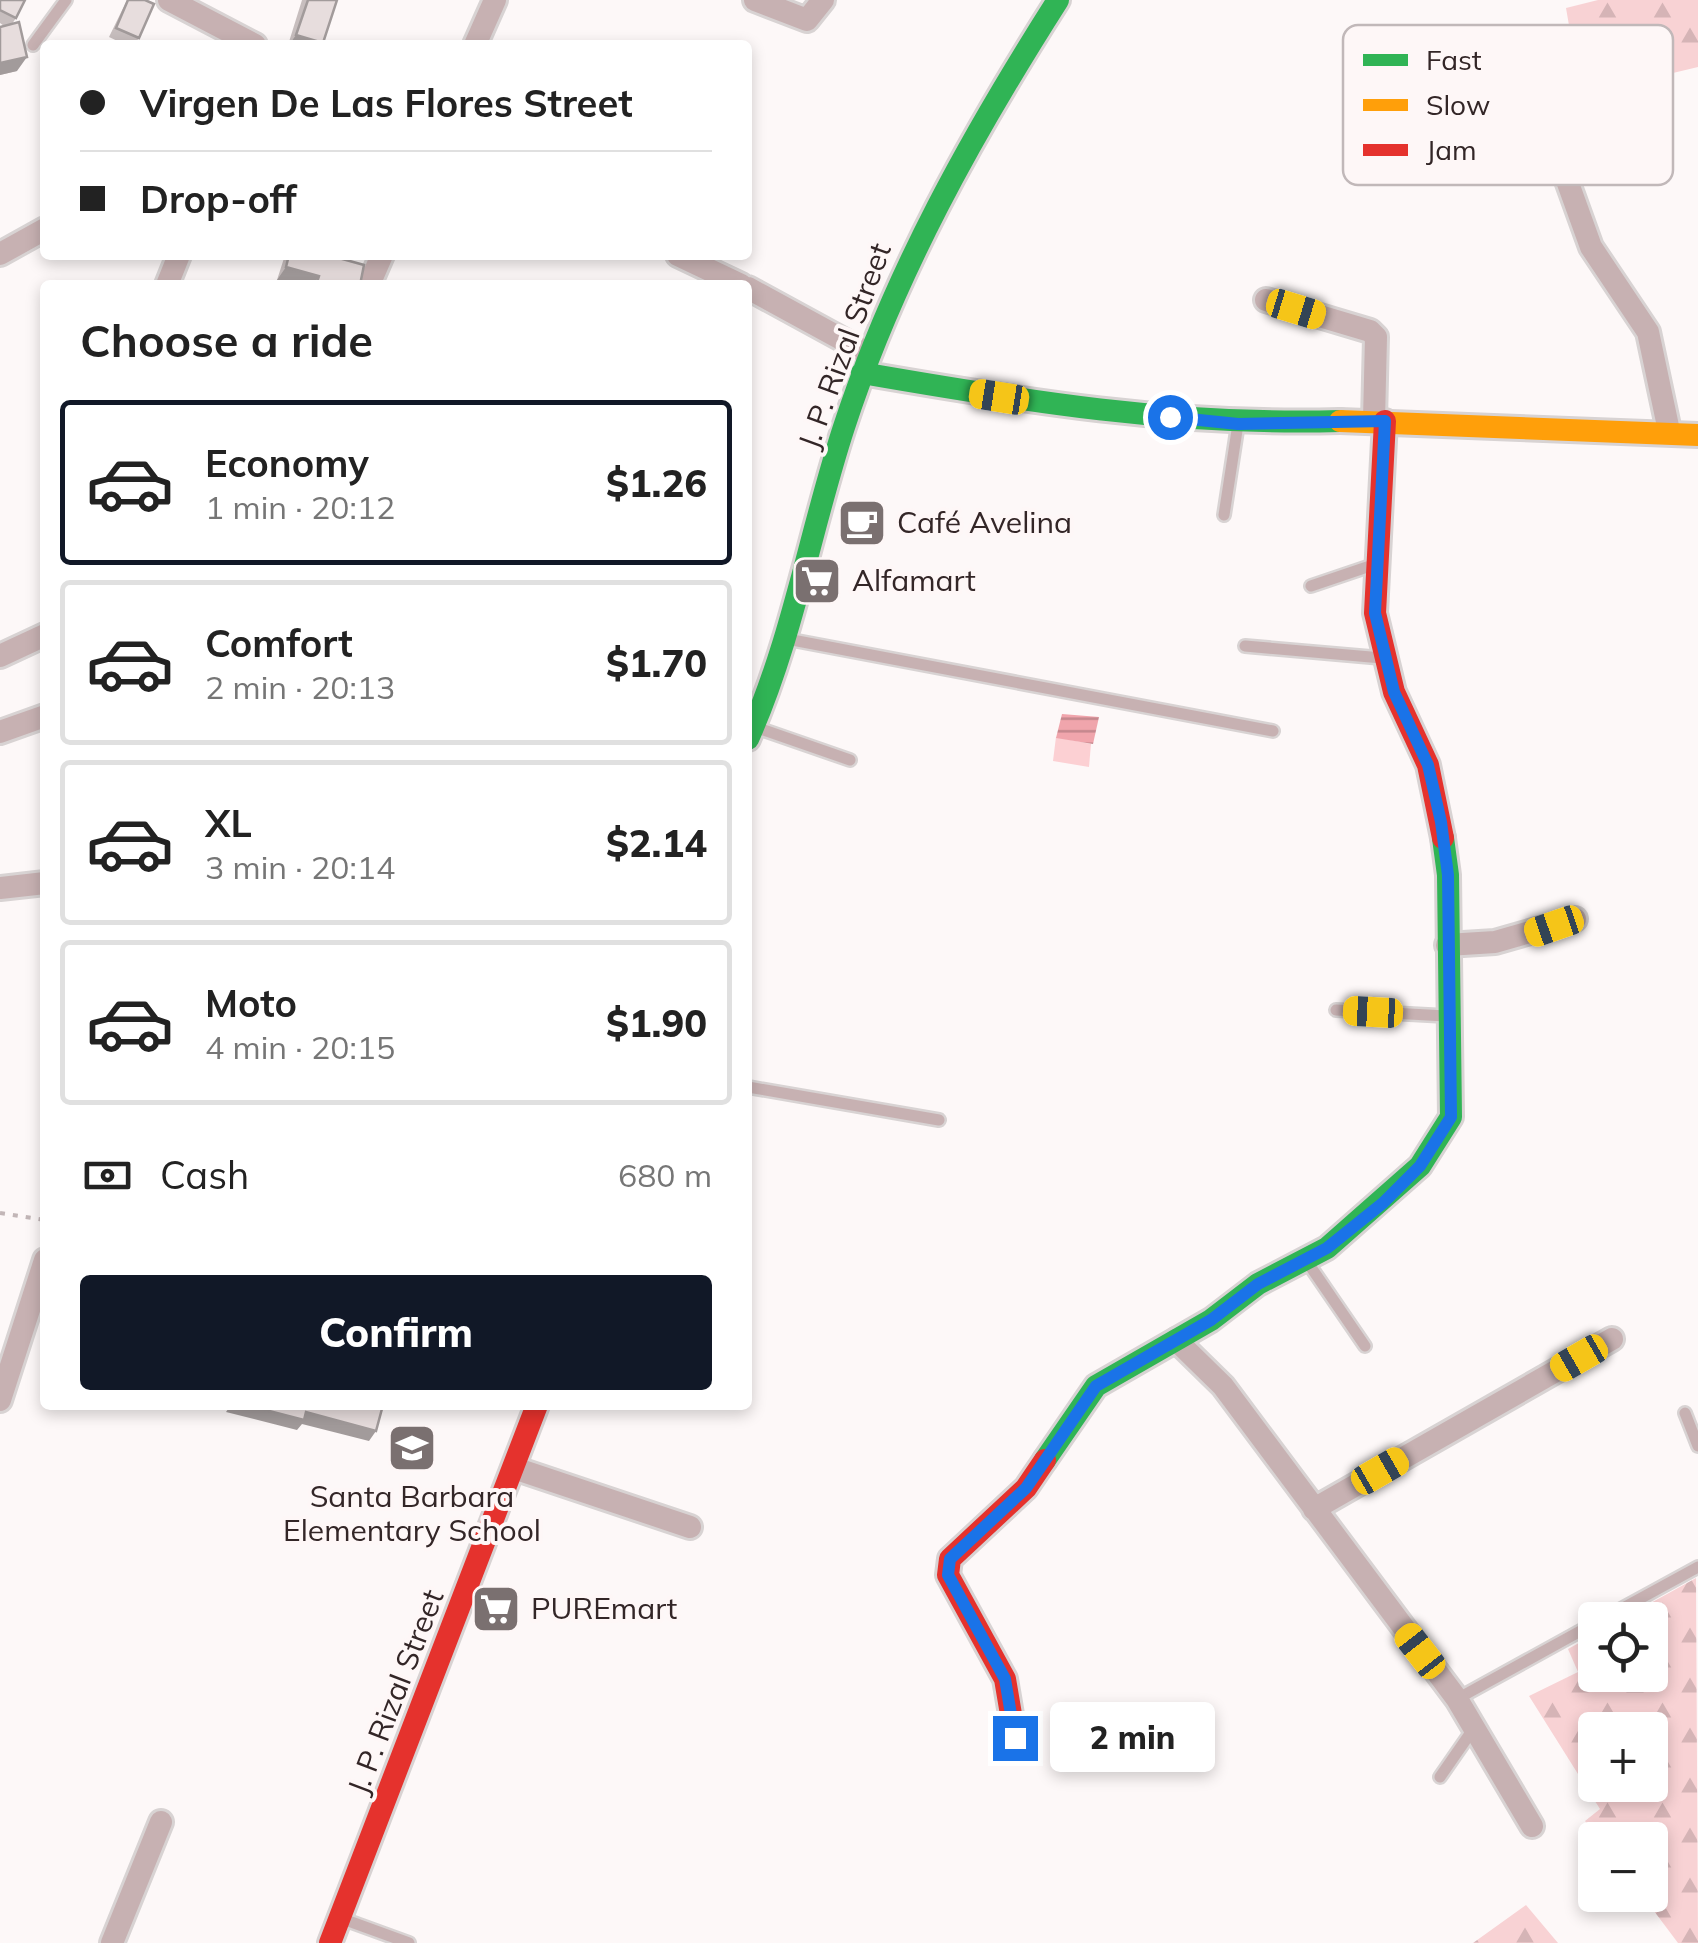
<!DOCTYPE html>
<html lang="en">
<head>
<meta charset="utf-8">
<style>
	body { margin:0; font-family:Mulish,sans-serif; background:#f6f6f6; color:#222; height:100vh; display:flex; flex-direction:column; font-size:38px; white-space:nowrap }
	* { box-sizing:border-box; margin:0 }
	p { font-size:32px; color:#767676 }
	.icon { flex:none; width:55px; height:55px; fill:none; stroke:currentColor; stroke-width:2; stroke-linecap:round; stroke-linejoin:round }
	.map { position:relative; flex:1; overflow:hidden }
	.drawer { position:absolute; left:40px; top:280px; width:712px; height:1130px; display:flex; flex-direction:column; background:#fff; border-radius:10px; box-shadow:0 5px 15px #0003 }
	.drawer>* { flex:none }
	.top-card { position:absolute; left:40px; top:40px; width:712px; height:220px; border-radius:10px; box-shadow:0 5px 15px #0003; display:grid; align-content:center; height:220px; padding:0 40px; background:#fff }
	.fabs { position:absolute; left:1578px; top:1602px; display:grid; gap:20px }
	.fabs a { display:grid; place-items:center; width:90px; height:90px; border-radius:10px; background:#fff; box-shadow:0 5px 15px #0003; font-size:50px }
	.end { position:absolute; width:45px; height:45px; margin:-22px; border:12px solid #1a73e8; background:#fff; box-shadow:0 0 0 5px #fff }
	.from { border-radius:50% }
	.bubble { position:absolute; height:70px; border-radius:10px; background:#fff; box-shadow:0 5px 15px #0003; font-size:32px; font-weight:800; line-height:70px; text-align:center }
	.car { position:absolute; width:30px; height:60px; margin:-30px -15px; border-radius:12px; box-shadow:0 0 8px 2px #0007; background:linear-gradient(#f5c518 24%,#345 0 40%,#f5c518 0 76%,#345 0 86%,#f5c518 0) }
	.top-card b { display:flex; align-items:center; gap:35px; height:95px; font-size:38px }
	.top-card b+b { border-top:2px solid #e0e0e0 }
	.top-card i { width:25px; height:25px; background:#222 }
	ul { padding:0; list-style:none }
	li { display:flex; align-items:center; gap:30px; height:165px; margin:0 20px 15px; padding:0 20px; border:5px solid #e0e0e0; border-radius:10px }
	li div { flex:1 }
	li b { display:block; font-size:38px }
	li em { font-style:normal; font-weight:800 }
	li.on { border-color:#111827 }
	li>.icon { width:90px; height:90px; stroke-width:1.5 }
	h2 { padding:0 40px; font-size:45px; line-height:120px }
	.pay { display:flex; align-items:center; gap:25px; height:110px; padding:0 40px; font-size:38px }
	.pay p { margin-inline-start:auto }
	.button { display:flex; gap:20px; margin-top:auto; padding:20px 40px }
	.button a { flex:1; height:115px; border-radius:10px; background:#111827; color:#fff; font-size:40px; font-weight:800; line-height:115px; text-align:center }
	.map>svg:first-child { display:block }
	.forest { fill:url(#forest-firs); fill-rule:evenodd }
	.garden { fill:#fcd0d3 }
	.water { fill:url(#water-rules) }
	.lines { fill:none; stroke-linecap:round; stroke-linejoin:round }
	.lane-casing { stroke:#d8d3d3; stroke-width:16 }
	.street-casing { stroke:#d8d3d3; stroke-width:28 }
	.fast-casing { stroke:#d8d3d3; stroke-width:28 }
	.slow-casing { stroke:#d8d3d3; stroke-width:28 }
	.jam-casing { stroke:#d8d3d3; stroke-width:28 }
	.path { stroke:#c2b6b7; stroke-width:4; stroke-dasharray:5 8; stroke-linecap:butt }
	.lane { stroke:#c7b1b2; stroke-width:11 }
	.street { stroke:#c7b1b2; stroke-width:22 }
	.fast { stroke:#30b455; stroke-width:22 }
	.slow { stroke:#ff9f0a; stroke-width:22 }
	.jam { stroke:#e5322d; stroke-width:22 }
	.wall { fill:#c7bebe }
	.shaded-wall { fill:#a29b9b }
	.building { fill:#e7dddd; stroke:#a29b9b; stroke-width:2.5 }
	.route { stroke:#1a73e8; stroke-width:12 }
	.labels { text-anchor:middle; stroke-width:8; stroke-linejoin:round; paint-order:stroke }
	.street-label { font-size:30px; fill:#332627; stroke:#fef7f7 }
	.poi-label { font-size:30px; fill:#332627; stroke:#fef7f7; text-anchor:start }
	.key { fill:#fef7f7; stroke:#c1b8b9; stroke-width:2.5 }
	.key-label { font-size:28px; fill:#332627 }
</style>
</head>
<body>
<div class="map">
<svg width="1698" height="1943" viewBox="0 0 1698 1943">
	<defs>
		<pattern id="forest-firs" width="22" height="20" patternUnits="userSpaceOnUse" patternTransform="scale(2.5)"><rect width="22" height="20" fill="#f8d2d4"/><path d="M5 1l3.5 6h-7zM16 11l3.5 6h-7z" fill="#d5b4b6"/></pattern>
		<pattern id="water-rules" width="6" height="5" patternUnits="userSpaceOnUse" patternTransform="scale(2.5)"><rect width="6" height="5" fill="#f0a5ac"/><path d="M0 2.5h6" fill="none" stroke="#c3868c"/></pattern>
	</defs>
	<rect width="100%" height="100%" fill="#fdf8f8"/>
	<path class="forest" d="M1598,0H1698V67L1581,95L1566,8Z
		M1696,1578L1698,1943H1678L1642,1895H1650V1840H1600L1585,1821L1600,1809L1529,1696L1578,1672L1568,1649L1595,1634V1675H1650V1620H1620ZM1595,1730H1650V1785H1595Z
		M1526,1905L1558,1943H1473Z"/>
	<path class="garden" d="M1056,737L1091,744L1089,767L1053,761Z"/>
	<path class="water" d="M1062,714L1099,717L1093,744L1056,738Z"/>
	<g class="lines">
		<g class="lane-casing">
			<path id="lane" d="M33,45L66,0
				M1224,515L1238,424
				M1311,586L1376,564
				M787,639L1273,731
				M1245,646L1382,658
				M755,727L850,760
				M1336,1010L1446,1016
				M748,1087L939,1120
				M1308,1263L1365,1346
				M1685,1413L1698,1446
				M1601,1620L1698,1567
				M1457,1699L1595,1623
				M1440,1777L1474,1728
				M343,1919L409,1943"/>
		</g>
		<g class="street-casing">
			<path id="street" d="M169,0L255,45
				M755,0L807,20L823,0
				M475,45L495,0
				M1549,97L1556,150L1591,247L1648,332L1669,431
				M0,254L45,229
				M678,255L741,285
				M167,285L179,255
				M369,285L382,255
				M748,288L869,354
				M1266,300L1370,331L1376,337L1374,420
				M0,656L45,635
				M0,732L45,716
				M0,888L45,883
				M1447,945L1495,942L1575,919
				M1176,1340L1223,1386L1457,1699L1532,1826
				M0,1400L45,1260
				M514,1468L690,1527
				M1314,1509L1612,1339
				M112,1943L161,1822"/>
		</g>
		<g class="fast-casing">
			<path id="fast" d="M862,373C1023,401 1176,426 1340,421
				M748,739C793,638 810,531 844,427C894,274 972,135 1058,0
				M1045,1460L1096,1386L1211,1320L1258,1284L1327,1248L1420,1166L1451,1117L1448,875L1443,838"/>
		</g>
		<g class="slow-casing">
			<path id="slow" d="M1340,421L1698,435"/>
		</g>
		<g class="jam-casing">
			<path id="jam" d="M1385,421L1375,613L1394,692L1428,765L1443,838
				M1015,1738L1005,1679L948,1575L950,1559L1026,1488L1045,1460
				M330,1943L537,1405"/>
		</g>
		<path class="path" d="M0,1213L45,1220"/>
		<use href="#lane" class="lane"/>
		<use href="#street" class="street"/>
		<use href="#fast" class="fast"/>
		<use href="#slow" class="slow"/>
		<use href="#jam" class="jam"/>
	</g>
	<path class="wall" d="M0,0L16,18L12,24L17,71L0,75V27L4,26L0,23Z
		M127,0H145L139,38L134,45H126L109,37Z
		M302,0H337L321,45H288Z
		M285,255H328L360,285H297L277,280Z"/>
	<path class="shaded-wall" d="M296,35L323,43L321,45H289Z
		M27,57L17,71L0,75V63Z
		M286,267L319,276L313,285H297L277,280Z
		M231,1405H246L306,1412L376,1431L369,1441L302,1424L297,1430L226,1412Z"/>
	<path class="building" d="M0,0H25L16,18L0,10Z
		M128,0H145L154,4L139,38L116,28Z
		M308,0H337L323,43L296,35Z
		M19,22L27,57L0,63V27Z
		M289,255H328L364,265L360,285H316L319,276L286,267Z
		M246,1405H383L376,1431L306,1412L304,1420Z"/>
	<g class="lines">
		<path class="route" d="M1015,1738L1005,1679L948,1575L950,1559L1026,1488L1096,1386L1211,1320L1258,1284L1327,1248L1383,1203L1420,1166L1451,1117L1448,875L1441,822L1428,765L1394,692L1375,613L1385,421L1238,424L1170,417"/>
	</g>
	<defs>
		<g id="cafe-square" transform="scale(2.5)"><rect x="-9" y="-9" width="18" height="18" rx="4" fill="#7a7070" stroke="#fef7f7"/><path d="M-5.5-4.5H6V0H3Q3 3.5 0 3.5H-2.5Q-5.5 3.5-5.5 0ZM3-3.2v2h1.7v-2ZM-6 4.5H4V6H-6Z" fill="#fff"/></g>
		<g id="supermarket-square" transform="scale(2.5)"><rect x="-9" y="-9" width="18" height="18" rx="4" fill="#7a7070" stroke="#fef7f7"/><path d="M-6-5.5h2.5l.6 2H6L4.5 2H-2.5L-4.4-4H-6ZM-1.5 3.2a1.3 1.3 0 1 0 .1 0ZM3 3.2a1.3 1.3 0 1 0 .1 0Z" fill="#fff"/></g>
		<g id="school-square" transform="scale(2.5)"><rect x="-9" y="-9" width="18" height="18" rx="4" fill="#7a7070" stroke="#fef7f7"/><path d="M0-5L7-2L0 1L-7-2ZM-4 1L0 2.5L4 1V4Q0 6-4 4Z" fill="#fff"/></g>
	</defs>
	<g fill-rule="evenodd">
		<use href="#cafe-square" x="862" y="523"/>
		<use href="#supermarket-square" x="817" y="581"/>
		<use href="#school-square" x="412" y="1448"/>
		<use href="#supermarket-square" x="496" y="1609"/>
	</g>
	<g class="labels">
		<g class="street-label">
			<text transform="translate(845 346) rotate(-70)" y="10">J. P. Rizal Street</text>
			<text transform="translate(396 1692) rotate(-69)" y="10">J. P. Rizal Street</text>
		</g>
		<g class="poi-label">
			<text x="897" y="533">Café Avelina</text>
			<text x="852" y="591">Alfamart</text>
			<text x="412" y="1507" text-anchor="middle">Santa Barbara<tspan x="412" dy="34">Elementary School</tspan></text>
			<text x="531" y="1619">PUREmart</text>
		</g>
	</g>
	<rect x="1343" y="25" width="330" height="160" rx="15" class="key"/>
	<rect x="1363" y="54" width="45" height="12" fill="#30b455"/>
	<rect x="1363" y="99" width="45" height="12" fill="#ff9f0a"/>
	<rect x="1363" y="144" width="45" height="12" fill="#e5322d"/>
	<g class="key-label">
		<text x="1426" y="70">Fast</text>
		<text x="1426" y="115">Slow</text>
		<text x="1426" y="160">Jam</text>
	</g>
</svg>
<div class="fabs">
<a><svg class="icon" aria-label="locate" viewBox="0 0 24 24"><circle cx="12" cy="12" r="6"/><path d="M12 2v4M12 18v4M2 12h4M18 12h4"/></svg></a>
<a>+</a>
<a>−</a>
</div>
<i class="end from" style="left:1170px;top:417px"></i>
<i class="end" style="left:1015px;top:1738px"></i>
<div class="bubble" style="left:1050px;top:1702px;width:165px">2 min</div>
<i class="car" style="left:1296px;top:309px;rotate:107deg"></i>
<i class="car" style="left:999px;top:397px;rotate:279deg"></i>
<i class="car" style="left:1554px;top:926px;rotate:251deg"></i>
<i class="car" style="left:1373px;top:1012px;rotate:273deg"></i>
<i class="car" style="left:1579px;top:1358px;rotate:240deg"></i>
<i class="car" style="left:1380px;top:1471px;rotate:60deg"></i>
<i class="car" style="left:1420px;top:1651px;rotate:322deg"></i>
<div class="top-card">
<b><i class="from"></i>Virgen De Las Flores Street</b>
<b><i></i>Drop-off</b>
</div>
<section class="drawer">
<h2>Choose a ride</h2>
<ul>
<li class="on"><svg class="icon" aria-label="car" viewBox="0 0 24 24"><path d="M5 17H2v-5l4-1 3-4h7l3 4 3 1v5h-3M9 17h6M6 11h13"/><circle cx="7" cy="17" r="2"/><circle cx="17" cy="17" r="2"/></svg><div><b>Economy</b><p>1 min · 20:12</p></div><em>$1.26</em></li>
<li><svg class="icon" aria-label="car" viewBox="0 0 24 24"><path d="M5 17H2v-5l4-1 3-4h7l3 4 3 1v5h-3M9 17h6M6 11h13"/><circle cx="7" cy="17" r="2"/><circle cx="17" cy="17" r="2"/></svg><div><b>Comfort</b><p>2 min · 20:13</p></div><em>$1.70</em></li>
<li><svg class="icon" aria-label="car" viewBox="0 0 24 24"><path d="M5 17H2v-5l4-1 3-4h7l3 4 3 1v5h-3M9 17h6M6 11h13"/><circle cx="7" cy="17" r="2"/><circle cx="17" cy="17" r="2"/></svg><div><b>XL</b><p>3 min · 20:14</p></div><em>$2.14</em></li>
<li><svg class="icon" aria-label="car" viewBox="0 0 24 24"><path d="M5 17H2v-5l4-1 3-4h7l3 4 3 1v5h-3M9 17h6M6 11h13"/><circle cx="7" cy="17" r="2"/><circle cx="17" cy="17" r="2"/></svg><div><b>Moto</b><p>4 min · 20:15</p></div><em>$1.90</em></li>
</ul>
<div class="pay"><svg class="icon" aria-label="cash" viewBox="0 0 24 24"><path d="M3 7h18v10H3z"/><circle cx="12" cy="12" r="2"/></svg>Cash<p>680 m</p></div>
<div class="button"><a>Confirm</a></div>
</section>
</div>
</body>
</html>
